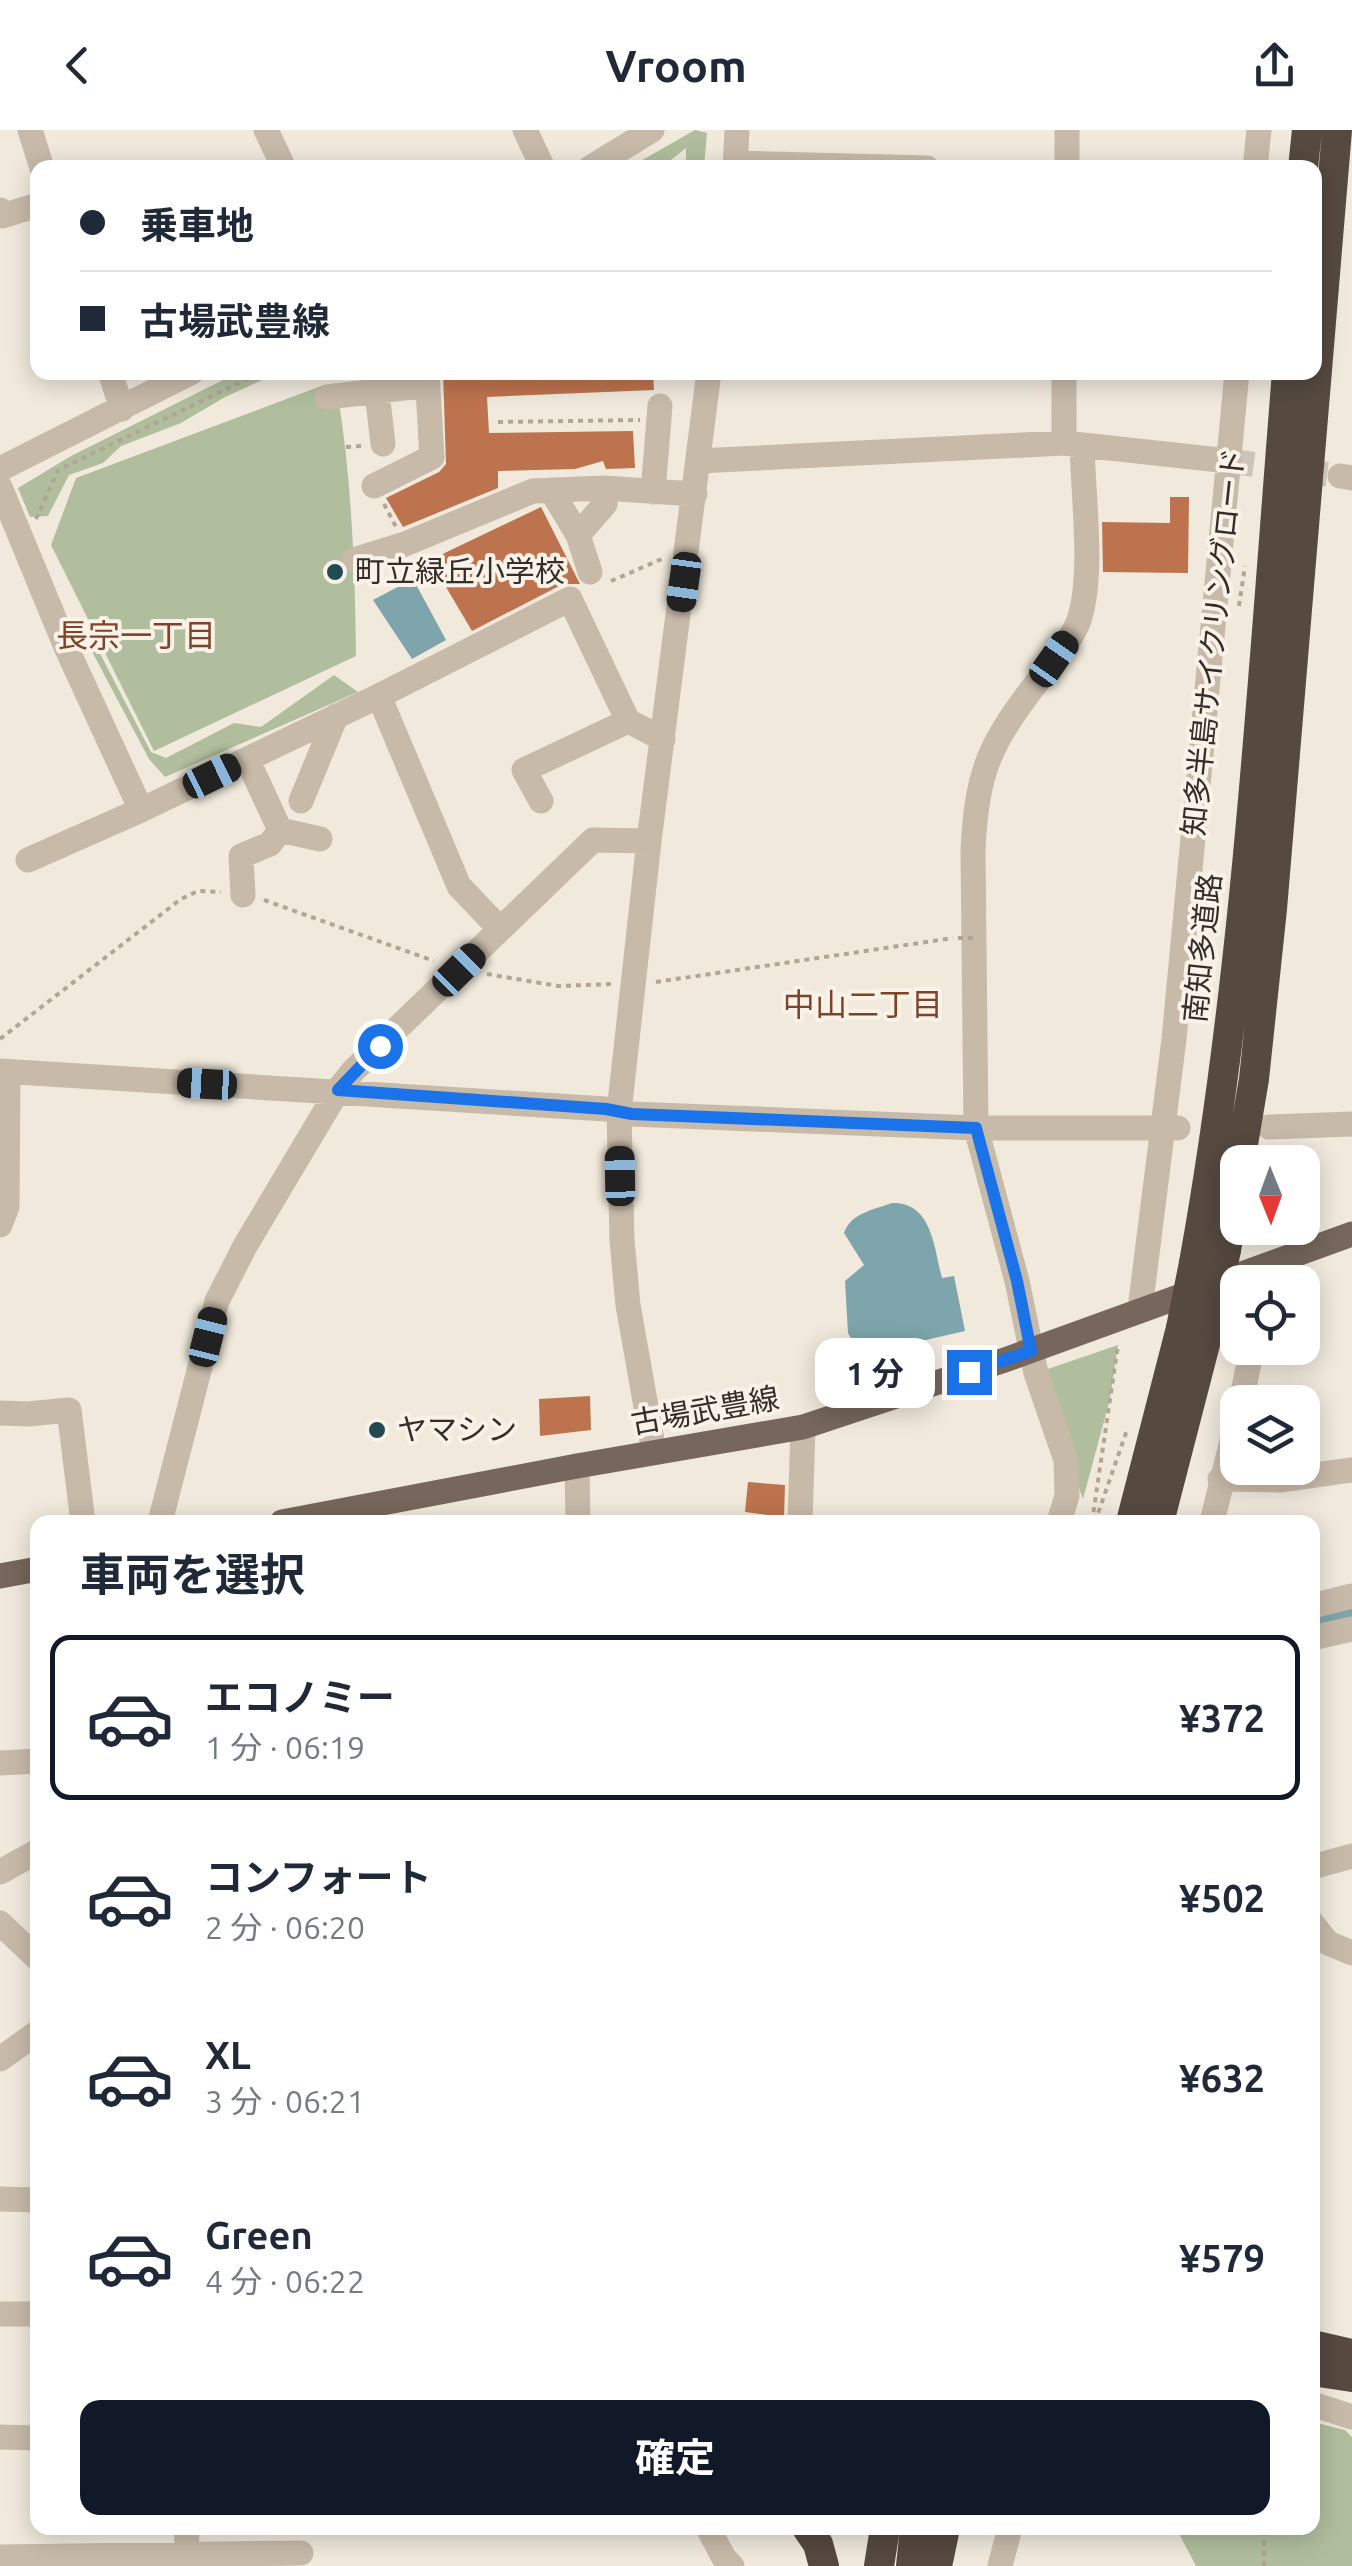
<!DOCTYPE html>
<html lang="ja">
<head>
<meta charset="utf-8">
<style>
	body { margin:0; font-family:Ubuntu,"Noto Sans JP",sans-serif; background:#f2f2f3; color:#1f2937; height:100vh; display:flex; flex-direction:column; font-size:38px; white-space:nowrap }
	* { box-sizing:border-box; margin:0 }
	p { font-size:32px; color:#747a83 }
	.icon { flex:none; width:55px; height:55px; fill:none; stroke:currentColor; stroke-width:2; stroke-linecap:round; stroke-linejoin:round }
	.map { position:relative; flex:1; overflow:hidden }
	.drawer { position:absolute; left:30px; top:1385px; width:1290px; height:1020px; display:flex; flex-direction:column; background:#fff; border-radius:20px; box-shadow:0 5px 25px #0003 }
	.drawer>* { flex:none }
	.hud { position:absolute; left:30px; top:30px; width:1292px; height:220px; border-radius:20px; box-shadow:0 5px 25px #0003; display:grid; align-content:center; height:220px; padding:0 50px; background:#fff }
	.needle { width:65px; rotate:179deg }
	.fabs { position:absolute; left:1220px; top:1015px; display:grid; gap:20px }
	.fabs a { display:grid; place-items:center; width:100px; height:100px; border-radius:20px; background:#fff; box-shadow:0 5px 25px #0003; font-size:50px }
	.end { position:absolute; width:45px; height:45px; margin:-22px; border:12px solid #1a73e8; background:#fff; box-shadow:0 0 0 5px #fff }
	.from { border-radius:50% }
	.bubble { position:absolute; height:70px; border-radius:20px; background:#fff; box-shadow:0 5px 25px #0003; font-size:32px; font-weight:700; line-height:70px; text-align:center }
	.car { position:absolute; width:30px; height:60px; margin:-30px -15px; border-radius:12px; box-shadow:0 0 8px 2px #0007; background:linear-gradient(#222 24%,#8ab4d8 0 40%,#222 0 76%,#8ab4d8 0 86%,#222 0) }
	.hud b { display:flex; align-items:center; gap:35px; height:95px; font-size:38px }
	.hud b+b { border-top:2px solid #e0e1e3 }
	.hud i { width:25px; height:25px; background:#1f2937 }
	ul { padding:0; list-style:none }
	li { display:flex; align-items:center; gap:30px; height:165px; margin:0 20px 15px; padding:0 30px; border:5px solid transparent; border-radius:20px }
	li div { flex:1 }
	li b { display:block; font-size:38px }
	li em { font-style:normal; font-weight:700 }
	li.current { border-color:#111827 }
	li>.icon { width:90px; height:90px; stroke-width:1.5 }
	h2 { padding:0 50px; font-size:45px; line-height:120px }
	.primary-button { display:flex; gap:20px; margin-top:auto; padding:20px 50px }
	.primary-button a { flex:1; height:115px; border-radius:20px; background:#111827; color:#fff; font-size:40px; font-weight:700; line-height:115px; text-align:center }
	header { display:flex; justify-content:space-between; align-items:center; height:130px; padding:0 50px; background:#fff; font-size:45px; font-weight:700 }
	.map>svg:first-child { display:block }
	.green { fill:#b0be9d }
	.water { fill:#7da5ab }
	.lines { fill:none; stroke-linecap:round; stroke-linejoin:round }
	.river { stroke:#7da5ab; stroke-width:35 }
	.building { fill:#bd734e }
	.minor-tunnel { stroke:#cbc4b8; stroke-width:25; stroke-dasharray:25 12; stroke-linecap:butt }
	.path { stroke:#b3a493; stroke-width:4; stroke-dasharray:5 5; stroke-linecap:butt }
	.minor { stroke:#c7baa9; stroke-width:25 }
	.major { stroke:#76665b; stroke-width:25 }
	.highway { stroke:#554940; stroke-width:30 }
	.path-bridge { stroke:#b3a493; stroke-width:4; stroke-dasharray:5 5; stroke-linecap:butt }
	.highway-bridge { stroke:#554940; stroke-width:30 }
	.route { stroke:#1a73e8; stroke-width:12 }
	.poi-dot { fill:#214b53; stroke:#f8f2e8; stroke-width:4 }
	.labels { text-anchor:middle; stroke-width:8; stroke-linejoin:round; paint-order:stroke }
	.poi-label { font-size:30px; fill:#352e28; stroke:#f8f2e8; text-anchor:start }
	.street-label { font-size:30px; fill:#352e28; stroke:#f8f2e8 }
	.neighbourhood-label { font-size:32px; fill:#7e4427; stroke:#f8f2e8 }
</style>
</head>
<body>
<header><svg class="icon" aria-label="back" viewBox="0 0 24 24"><path d="M15 5l-7 7 7 7"/></svg>Vroom<svg class="icon" aria-label="share" viewBox="0 0 24 24"><path d="M12 15V3M7 8l5-5 5 5M5 13v7h14v-7"/></svg></header>
<div class="map">
<svg width="1352" height="2436" viewBox="0 0 1352 2436">
	<rect width="100%" height="100%" fill="#f0e9dc"/>
	<path class="green" d="M695,0L707,3L704,37H686V18L662,37H630Z
		M239,242L278,243L225,267L181,293L121,316L103,333L69,345L48,386L30,387L18,358L71,326Z
		M321,256L338,266C352,353 355,439 356,526L154,621L51,415L76,348Z
		M93,510L151,622L166,628L234,593L261,597L334,545L358,562L165,647L149,629L88,514Z
		M1118,1215L1110,1269L1083,1369L1036,1243Z
		M1313,2292L1345,2300L1352,2307V2436H1196L1176,2398H1312Z"/>
	<path class="water" d="M413,449L446,510L412,529L373,470Z
		M892,1073C932,1072 934,1117 942,1148L954,1146L965,1201L860,1225L848,1203L845,1151L864,1135L844,1103C851,1083 873,1080 892,1073Z"/>
	<g class="lines">
		<path class="river" d="M1312,1494L1352,1483"/>
	</g>
	<path class="building" d="M443,242H653L654,260L487,267L489,303L633,301L635,338L606,339L603,331L575,339L498,341V358L403,397L386,368L439,342L446,334Z
		M1170,367H1189L1188,443L1103,442L1102,392L1170,393Z
		M541,377L580,454H563L472,501L430,430Z
		M590,1266L591,1300L540,1306L539,1269Z
		M748,1352L785,1355L784,1387L745,1382Z"/>
	<g class="lines">
		<path class="minor-tunnel" d="M1229,331L1340,346"/>
		<path class="path" d="M498,292L640,290
			M346,317L362,316
			M384,374L396,397
			M36,389L58,340L262,242
			M611,451L662,429
			M1239,476L1245,436
			M264,770L434,831
			M487,844L558,856L611,854
			M656,852L953,808
			M0,909L181,769L198,761L221,762
			M1092,1392L1118,1215
			M1095,1392L1127,1300
			M1264,2436V2398"/>
		<path class="minor" d="M30,0L42,38
			M266,0L284,38
			M525,0L543,38
			M735,33L927,38
			M590,38L652,0
			M735,38L737,0
			M1067,38V0
			M1255,38L1259,0
			M0,80L2,86L38,75
			M110,242L122,279
			M1064,242V313
			M377,262L383,314
			M327,267L428,255
			M698,331L1064,313L1229,331
			M0,339L192,242
			M1340,346L1352,348
			M374,356L432,327L427,242
			M0,357L66,517L141,680L379,566L570,469L628,591L663,609
			M551,360L578,405L605,374L603,358
			M653,362L660,276
			M578,405L590,442
			M354,430L405,414L533,361L603,358L695,364
			M379,566L459,756L500,799
			M301,671L336,586
			M541,671L524,640L628,591
			M280,700L320,709
			M28,730L141,680
			M243,765L241,726L270,714L280,700L247,629
			M0,941L606,979L632,984L976,998H1178
			M1269,997L1352,994
			M0,1095L7,1077L8,942
			M1140,1179L1174,909L1237,242
			M1241,1272L1252,1218
			M0,1283L28,1284L69,1280L83,1392
			M654,1322L628,1175L622,1110L619,982L649,711L709,242
			M577,1336L578,1392
			M1220,1349L1280,1350L1352,1340
			M160,1392L217,1171L245,1116L338,960L353,941L593,710L649,711
			M800,1392L803,1297
			M1059,1392L1067,1366L1066,1330L1036,1243L1017,1151L976,998L973,720C977,637 991,612 1041,547C1053,530 1072,510 1079,490C1094,445 1083,365 1082,315
			M1212,1392L1238,1286
			M1312,1476L1352,1466
			M1312,1508L1352,1499
			M0,1633L38,1631
			M1312,1737L1352,1726
			M0,1742L38,1721
			M0,1793L38,1829
			M1312,1793L1328,1813L1352,1823
			M0,1929L38,1902
			M0,2069L38,2070
			M0,2184H38
			M1312,2274L1352,2287
			M0,2307L38,2308
			M708,2398L724,2428L732,2436
			M0,2427L301,2423
			M186,2436L187,2398
			M1000,2436L1010,2398"/>
		<path class="major" d="M282,1392L577,1336L803,1297L1002,1231L1352,1104
			M0,1446L38,1439"/>
		<path class="highway" d="M1303,38L1307,0
			M1240,1032L1254,949L1272,779L1337,0
			M1226,1120L1238,1049
			M1194,1133C1247,839 1263,540 1287,242
			M1131,1392L1181,1198
			M1159,1392L1212,1187
			M1312,2215L1352,2224
			M1312,2241L1352,2247
			M807,2398L818,2414L824,2436
			M879,2436L885,2398
			M911,2436L915,2398
			M937,2436L945,2398"/>
		<path class="path-bridge" d="M958,808H977"/>
		<path class="highway-bridge" d="M1212,1187L1226,1120
			M1181,1198L1194,1133"/>
	</g>
	<g class="lines">
		<path class="route" d="M380,916L338,960L606,979L632,984L976,998L1017,1151L1031,1221L969,1242"/>
	</g>
	<g class="poi-dot">
		<circle cx="335" cy="442" r="10"/>
		<circle cx="377" cy="1300" r="10"/>
	</g>
	<g class="labels">
		<g class="poi-label">
			<text x="355" y="452">町立緑丘小学校</text>
			<text x="397" y="1310">ヤマシン</text>
		</g>
		<g class="street-label">
			<text transform="translate(1214 512) rotate(-84)" y="10">知多半島サイクリングロード</text>
			<text transform="translate(1203 818) rotate(-84)" y="10">南知多道路</text>
			<text transform="translate(705 1281) rotate(-10)" y="10">古場武豊線</text>
		</g>
		<g class="neighbourhood-label">
			<text x="136" y="517">長宗一丁目</text>
			<text x="863" y="886">中山二丁目</text>
		</g>
	</g>
</svg>
<div class="fabs">
<a><svg class="needle" viewBox="-14 -14 28 28"><path d="M0-13l5 13h-10z" fill="#e53935"/><path d="M0 13l5-13h-10z" fill="#747a83"/></svg></a>
<a><svg class="icon" aria-label="locate" viewBox="0 0 24 24"><circle cx="12" cy="12" r="6"/><path d="M12 2v4M12 18v4M2 12h4M18 12h4"/></svg></a>
<a><svg class="icon" aria-label="layers" viewBox="0 0 24 24"><path d="M12 4l9 5-9 5-9-5zM3 14l9 5 9-5"/></svg></a>
</div>
<i class="end from" style="left:380px;top:916px"></i>
<i class="end" style="left:969px;top:1242px"></i>
<div class="bubble" style="left:815px;top:1208px;width:120px">1 分</div>
<i class="car" style="left:684px;top:452px;rotate:188deg"></i>
<i class="car" style="left:1054px;top:529px;rotate:35deg"></i>
<i class="car" style="left:212px;top:646px;rotate:64deg"></i>
<i class="car" style="left:459px;top:840px;rotate:45deg"></i>
<i class="car" style="left:207px;top:954px;rotate:273deg"></i>
<i class="car" style="left:620px;top:1046px;rotate:359deg"></i>
<i class="car" style="left:208px;top:1207px;rotate:14deg"></i>
<div class="hud">
<b><i class="from"></i>乗車地</b>
<b><i></i>古場武豊線</b>
</div>
<section class="drawer">
<h2>車両を選択</h2>
<ul>
<li class="current"><svg class="icon" aria-label="car" viewBox="0 0 24 24"><path d="M5 17H2v-5l4-1 3-4h7l3 4 3 1v5h-3M9 17h6M6 11h13"/><circle cx="7" cy="17" r="2"/><circle cx="17" cy="17" r="2"/></svg><div><b>エコノミー</b><p>1 分 · 06:19</p></div><em>¥372</em></li>
<li><svg class="icon" aria-label="car" viewBox="0 0 24 24"><path d="M5 17H2v-5l4-1 3-4h7l3 4 3 1v5h-3M9 17h6M6 11h13"/><circle cx="7" cy="17" r="2"/><circle cx="17" cy="17" r="2"/></svg><div><b>コンフォート</b><p>2 分 · 06:20</p></div><em>¥502</em></li>
<li><svg class="icon" aria-label="car" viewBox="0 0 24 24"><path d="M5 17H2v-5l4-1 3-4h7l3 4 3 1v5h-3M9 17h6M6 11h13"/><circle cx="7" cy="17" r="2"/><circle cx="17" cy="17" r="2"/></svg><div><b>XL</b><p>3 分 · 06:21</p></div><em>¥632</em></li>
<li><svg class="icon" aria-label="car" viewBox="0 0 24 24"><path d="M5 17H2v-5l4-1 3-4h7l3 4 3 1v5h-3M9 17h6M6 11h13"/><circle cx="7" cy="17" r="2"/><circle cx="17" cy="17" r="2"/></svg><div><b>Green</b><p>4 分 · 06:22</p></div><em>¥579</em></li>
</ul>
<div class="primary-button"><a>確定</a></div>
</section>
</div>
</body>
</html>
